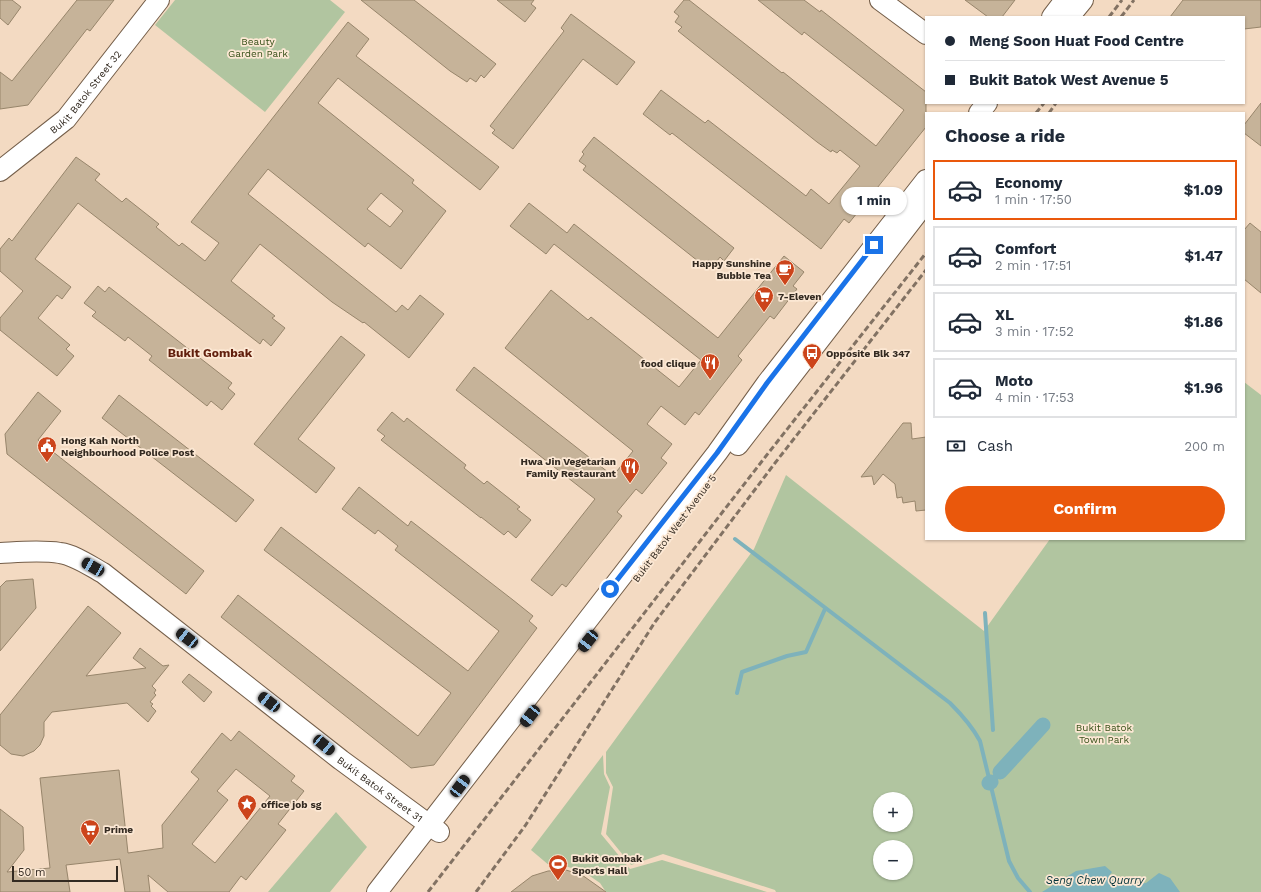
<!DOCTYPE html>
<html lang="en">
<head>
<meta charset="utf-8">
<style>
	body { margin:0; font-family:"Work Sans",sans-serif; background:#f2f2f3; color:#1f2937; height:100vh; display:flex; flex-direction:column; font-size:15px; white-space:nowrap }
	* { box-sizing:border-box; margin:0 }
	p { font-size:13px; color:#747a83 }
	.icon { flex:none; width:22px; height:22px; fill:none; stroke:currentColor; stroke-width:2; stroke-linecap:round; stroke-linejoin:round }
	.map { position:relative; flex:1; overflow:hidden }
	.panel { position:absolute; left:925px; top:112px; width:320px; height:428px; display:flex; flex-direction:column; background:#fff; border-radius:0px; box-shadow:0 1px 3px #0004 }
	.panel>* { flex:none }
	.top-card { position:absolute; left:925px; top:16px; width:320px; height:88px; border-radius:0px; box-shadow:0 1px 3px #0004; display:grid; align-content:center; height:88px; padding:0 20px; background:#fff }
	.buttons { position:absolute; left:873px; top:792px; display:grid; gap:8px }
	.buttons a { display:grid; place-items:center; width:40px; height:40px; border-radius:50%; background:#fff; box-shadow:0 1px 3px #0004; font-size:20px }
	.scale { position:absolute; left:12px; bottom:10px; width:106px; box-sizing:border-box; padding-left:4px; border:2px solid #332a21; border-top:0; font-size:11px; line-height:14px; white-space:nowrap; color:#332a21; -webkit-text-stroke:3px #fce8d4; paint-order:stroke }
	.end { position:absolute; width:18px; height:18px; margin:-9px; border:5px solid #1a73e8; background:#fff; box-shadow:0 0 0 2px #fff }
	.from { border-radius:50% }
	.bubble { position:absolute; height:28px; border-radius:14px; background:#fff; box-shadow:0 1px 3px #0004; font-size:13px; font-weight:700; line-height:28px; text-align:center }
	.car { position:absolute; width:12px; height:24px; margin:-12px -6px; border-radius:5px; box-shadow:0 0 3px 1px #0007; background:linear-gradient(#222 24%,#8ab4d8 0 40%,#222 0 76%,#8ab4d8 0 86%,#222 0) }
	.top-card b { display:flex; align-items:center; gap:14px; height:38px; font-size:15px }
	.top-card b+b { border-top:1px solid #e0e1e3 }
	.top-card i { width:10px; height:10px; background:#1f2937 }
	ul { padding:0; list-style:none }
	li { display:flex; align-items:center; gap:12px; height:60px; margin:0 8px 6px; padding:0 12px; border:2px solid #e0e1e3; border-radius:0px }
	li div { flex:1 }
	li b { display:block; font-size:15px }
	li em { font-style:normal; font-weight:700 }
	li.current { border-color:#ea580c }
	li>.icon { width:36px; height:36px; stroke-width:1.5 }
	h2 { padding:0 20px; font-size:18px; line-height:48px }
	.pay { display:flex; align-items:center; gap:10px; height:44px; padding:0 20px; font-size:15px }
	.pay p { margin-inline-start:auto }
	.button { display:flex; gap:8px; margin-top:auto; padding:8px 20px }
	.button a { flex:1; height:46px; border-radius:24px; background:#ea580c; color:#fff; font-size:16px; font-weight:700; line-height:46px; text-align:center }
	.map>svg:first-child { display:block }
	.green { fill:#b1c5a0; fill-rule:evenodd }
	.water { fill:#7eb2bb }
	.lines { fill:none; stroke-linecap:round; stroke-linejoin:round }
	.stream { stroke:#7eb2bb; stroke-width:4 }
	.canal { stroke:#7eb2bb; stroke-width:15 }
	.building { fill:#c6b399; stroke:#97856b; fill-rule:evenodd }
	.minor-casing { stroke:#745e49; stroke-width:22 }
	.minor { stroke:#fff; stroke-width:20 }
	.rail { stroke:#827263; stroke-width:3; stroke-dasharray:6 3; stroke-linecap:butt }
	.route { stroke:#1a73e8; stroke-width:5 }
	.labels { text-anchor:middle; stroke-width:3.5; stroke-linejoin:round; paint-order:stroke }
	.park-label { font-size:10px; fill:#38511a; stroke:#fce8d4 }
	.street-label { font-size:10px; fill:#332a21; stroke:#fce8d4 }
	.poi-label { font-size:10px; font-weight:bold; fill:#332a21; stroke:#fce8d4; text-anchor:start }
	.water-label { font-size:11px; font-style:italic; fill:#003239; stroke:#fce8d4 }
	.quarter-label { font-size:12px; font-weight:bold; fill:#611f0d; stroke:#fce8d4 }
</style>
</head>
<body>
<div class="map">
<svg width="1261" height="892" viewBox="0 0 1261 892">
	<rect width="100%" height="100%" fill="#f3dac2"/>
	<path class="green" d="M175,0H330L345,12L265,112L155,25Z
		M1244,382L1261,395V892H776L775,890L663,854L631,865L606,834L613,787L606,773V752L754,549L786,475L984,631L1050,539H1244ZM880,799H906V825H880ZM880,847H906V873H880Z
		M603,755L604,774L610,787L601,834L630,869L662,860L767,892H606L600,883L584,872L565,866H550L531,850Z
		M336,812L367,847L330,892H268Z"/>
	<path class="water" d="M1105,866L1112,872L1109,876L1117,885L1146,883L1159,873L1170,878L1180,892H1042L1076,871Z"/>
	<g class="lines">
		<path class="stream" d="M735,539L950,703C962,715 972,726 980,741L1009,861L1018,878L1030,892
			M985,613L993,730
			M737,693L742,672L787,656L806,652L825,609"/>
		<path class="canal" d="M1000,772L1043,725
			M989,783L991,782"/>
	</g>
	<path class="building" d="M0,0H12L21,7L8,25L0,18Z
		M77,0H114L90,31L87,29L28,105L0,109V72L12,81Z
		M361,0H414L496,64L484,78L481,75L476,82L470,78L467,82L450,71Z
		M497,0H534L531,4L536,8L525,22Z
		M684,0H689L782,73L783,72L876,146L904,110L804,32L802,35L758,0H804L820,12L821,10L926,92V127L849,223L844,219L821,249L672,133L670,135L643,114L661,90L705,123L708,120L806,196L811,189L829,204L860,166L840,150L837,153L832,150L831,152L817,142L678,31L682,27L675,22L679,16L674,12Z
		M965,0H1015L1002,17H988Z
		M1183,0H1261V27L1244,29V17H1170Z
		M571,14L635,62L617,85L583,59L513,149L492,133L495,130L490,126L564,31L561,28Z
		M348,22L369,39L356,56L499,167L480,190L338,78L318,103L414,180L412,183L446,211L401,269L368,243L365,247L268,169L248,194L396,312L402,305L408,310L420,295L444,314L409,358L364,322L363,323L332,302L260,244L231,281L275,316L272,318L285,328L271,346L263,339L260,344L78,203L35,259L71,287L62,299L57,295L38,318L70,345L66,349L74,356L57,376L0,330V318L23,291L0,271V249L9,238L12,241L76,157L100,174L95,180L122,202L126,198L159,224L156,227L179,246L182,243L205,261L219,243L191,222ZM381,193L403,211L390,227L367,209Z
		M1261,103V146L1244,133V125Z
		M594,137L734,248L724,261L720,257L714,265L708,260L703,265L583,170L586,166L579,161L584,154L582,152Z
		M529,203L567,233L574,224L718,338L784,256L804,272L793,286L797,289L774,319L770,316L738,356L742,360L699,415L695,412L685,425L661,406L647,424L672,444L661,458L667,463L642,494L636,489L617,512L622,516L566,587L562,584L552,596L531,580L595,499L456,390L474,367L613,476L633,451L505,348L551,290L588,320L591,317L679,387L701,360L554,244L546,254L510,226Z
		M1250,223L1261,232V293L1244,279V230Z
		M98,286L105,292L109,287L232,383L228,388L235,394L222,410L211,401L207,406L149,360L152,356L128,337L125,341L92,316L96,312L84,303Z
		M341,336L365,355L298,439L335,468L316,493L254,444Z
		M38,392L61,411L38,440L204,571L186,594L7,454L5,434Z
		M119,395L254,500L236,522L102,418Z
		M392,412L404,422L407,418L466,465L464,468L484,484L487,481L520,507L517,509L531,520L516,538L508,531L504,535L481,517V518L381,440L385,436L377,430Z
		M903,423H911L912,439L926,437V510L916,511L915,501L903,503L902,497L897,498L895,484L883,474L874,485L872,476L861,477Z
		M359,487L408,526L411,521L513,600L533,616L529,621L537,628L434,765L411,768L221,617L238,595L418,736L451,693L264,550L281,527L468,671L499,631L395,550L398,546L378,530L375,534L342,509Z
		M33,579L36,608L0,651V587L6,581Z
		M88,606L121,633L86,676L146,668L133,658L140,648L163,666L169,665L152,686L156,690L154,693L156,695L150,702L153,704L151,706L156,711L148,722L127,703L52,712L44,722V736L40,745L34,751L23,756L11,754L0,745V715Z
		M189,674L212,692L204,702L182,682Z
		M239,731L295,776L291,781L304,791L278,824L286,830L246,880L241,876L229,892H168L148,875L150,892H125L120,859L66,865L70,892H0V809L23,827L24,850L7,872L50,868L40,778L119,770L128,853L163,848L162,825L199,779L191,772L222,733L231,741ZM236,769L270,796L215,863L192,844L228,800L217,791Z
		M566,870L582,875L606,892H511L532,876L548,871Z"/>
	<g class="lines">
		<g class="minor-casing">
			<g id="minor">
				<path d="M880,0L926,34"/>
				<path d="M1052,17L1065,0"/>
				<path d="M1069,17L1083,0"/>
				<path d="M979,113L987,103"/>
				<path id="s1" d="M0,171L66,119L159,0"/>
				<path d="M738,445L926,202"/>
				<path id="s2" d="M0,553C20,552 41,550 60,553C75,555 90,566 103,573L341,760L439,832"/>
				<path d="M377,892L717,453L767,383L926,180"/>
			</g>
		</g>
		<use href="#minor" class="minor"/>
		<path class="rail" d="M1109,17L1122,0
			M1121,17L1134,0
			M1036,113L1044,103
			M1049,113L1056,103
			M428,892L766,456L926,253
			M476,892L525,826L655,622L775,463L926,270"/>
	</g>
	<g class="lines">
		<path class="route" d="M610,589L717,453L767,383L874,245"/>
	</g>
	<defs>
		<g id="cafe-pin" transform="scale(1)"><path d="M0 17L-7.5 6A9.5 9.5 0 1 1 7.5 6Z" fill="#cc441b" stroke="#fce8d4"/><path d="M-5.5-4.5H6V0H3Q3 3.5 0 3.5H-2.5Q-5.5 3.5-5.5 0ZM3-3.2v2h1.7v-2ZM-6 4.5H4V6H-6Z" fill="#fff"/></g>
		<g id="supermarket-pin" transform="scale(1)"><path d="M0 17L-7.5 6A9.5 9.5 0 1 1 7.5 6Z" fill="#cc441b" stroke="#fce8d4"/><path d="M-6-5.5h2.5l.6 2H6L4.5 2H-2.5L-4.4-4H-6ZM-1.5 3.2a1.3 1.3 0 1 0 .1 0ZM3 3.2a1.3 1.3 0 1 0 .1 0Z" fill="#fff"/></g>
		<g id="bus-pin" transform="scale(1)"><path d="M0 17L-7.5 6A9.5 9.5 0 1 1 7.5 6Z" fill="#cc441b" stroke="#fce8d4"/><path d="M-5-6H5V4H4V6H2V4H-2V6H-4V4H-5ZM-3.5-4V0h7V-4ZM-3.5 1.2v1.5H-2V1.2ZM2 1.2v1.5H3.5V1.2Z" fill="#fff"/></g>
		<g id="restaurant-pin" transform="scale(1)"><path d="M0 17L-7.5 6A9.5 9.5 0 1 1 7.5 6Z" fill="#cc441b" stroke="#fce8d4"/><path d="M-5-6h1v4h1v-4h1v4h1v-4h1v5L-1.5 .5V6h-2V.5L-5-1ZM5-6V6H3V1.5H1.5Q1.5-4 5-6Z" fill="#fff"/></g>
		<g id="civic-pin" transform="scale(1)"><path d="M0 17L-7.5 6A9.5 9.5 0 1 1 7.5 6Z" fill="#cc441b" stroke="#fce8d4"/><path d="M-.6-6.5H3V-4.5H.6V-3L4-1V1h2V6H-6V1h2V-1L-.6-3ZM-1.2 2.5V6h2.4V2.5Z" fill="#fff"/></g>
		<g id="sight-pin" transform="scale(1)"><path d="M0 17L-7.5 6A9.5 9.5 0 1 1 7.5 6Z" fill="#cc441b" stroke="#fce8d4"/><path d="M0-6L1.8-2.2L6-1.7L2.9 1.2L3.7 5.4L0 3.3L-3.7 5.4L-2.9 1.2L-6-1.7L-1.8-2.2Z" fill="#fff"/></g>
		<g id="stadium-pin" transform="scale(1)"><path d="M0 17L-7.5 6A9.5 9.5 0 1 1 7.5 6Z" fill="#cc441b" stroke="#fce8d4"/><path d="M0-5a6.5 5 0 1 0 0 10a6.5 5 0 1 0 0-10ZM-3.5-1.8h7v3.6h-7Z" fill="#fff"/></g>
	</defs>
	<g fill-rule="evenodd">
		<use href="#cafe-pin" x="785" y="269"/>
		<use href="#supermarket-pin" x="764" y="296"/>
		<use href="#bus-pin" x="812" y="353"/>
		<use href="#restaurant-pin" x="710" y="363"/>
		<use href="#civic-pin" x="47" y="446"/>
		<use href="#restaurant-pin" x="630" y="467"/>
		<use href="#sight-pin" x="247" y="804"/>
		<use href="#supermarket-pin" x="90" y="829"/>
		<use href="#stadium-pin" x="558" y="864"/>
	</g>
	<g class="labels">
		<g class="park-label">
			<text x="258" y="45">Beauty<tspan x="258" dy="12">Garden Park</tspan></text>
			<text x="1104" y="731">Bukit Batok<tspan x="1104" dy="12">Town Park</tspan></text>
		</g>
		<g class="street-label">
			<text dy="4" stroke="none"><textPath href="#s1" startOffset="117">Bukit Batok Street 32</textPath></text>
			<text transform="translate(674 528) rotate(-53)" y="4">Bukit Batok West Avenue 5</text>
			<text dy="4" stroke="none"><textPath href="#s2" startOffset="459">Bukit Batok Street 31</textPath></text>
		</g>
		<g class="poi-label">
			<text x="771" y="267" text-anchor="end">Happy Sunshine<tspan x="771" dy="12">Bubble Tea</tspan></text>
			<text x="778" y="300">7-Eleven</text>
			<text x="826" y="357">Opposite Blk 347</text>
			<text x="696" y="367" text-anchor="end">food clique</text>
			<text x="61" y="444">Hong Kah North<tspan x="61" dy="12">Neighbourhood Police Post</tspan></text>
			<text x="616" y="465" text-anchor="end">Hwa Jin Vegetarian<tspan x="616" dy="12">Family Restaurant</tspan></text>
			<text x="261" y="808">office job sg</text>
			<text x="104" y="833">Prime</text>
			<text x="572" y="862">Bukit Gombak<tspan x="572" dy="12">Sports Hall</tspan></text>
		</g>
		<g class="water-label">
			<text x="1095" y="884">Seng Chew Quarry</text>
		</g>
		<g class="quarter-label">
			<text x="210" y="357">Bukit Gombak</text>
		</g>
	</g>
</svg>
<div class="buttons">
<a>+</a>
<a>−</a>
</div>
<div class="scale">50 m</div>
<i class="end from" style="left:610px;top:589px"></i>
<i class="end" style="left:874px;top:245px"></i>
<div class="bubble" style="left:841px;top:187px;width:66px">1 min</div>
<i class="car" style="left:93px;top:567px;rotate:300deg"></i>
<i class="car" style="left:187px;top:638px;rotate:308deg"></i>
<i class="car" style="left:588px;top:641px;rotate:218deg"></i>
<i class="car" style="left:269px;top:702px;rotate:308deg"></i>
<i class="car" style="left:530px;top:716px;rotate:218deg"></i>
<i class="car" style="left:324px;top:745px;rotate:130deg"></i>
<i class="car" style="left:460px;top:786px;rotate:37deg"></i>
<div class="top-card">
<b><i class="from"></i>Meng Soon Huat Food Centre</b>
<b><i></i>Bukit Batok West Avenue 5</b>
</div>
<section class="panel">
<h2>Choose a ride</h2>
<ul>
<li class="current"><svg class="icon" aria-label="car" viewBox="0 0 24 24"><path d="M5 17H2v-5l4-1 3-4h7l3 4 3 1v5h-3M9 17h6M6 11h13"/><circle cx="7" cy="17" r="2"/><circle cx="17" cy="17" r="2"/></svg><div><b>Economy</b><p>1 min · 17:50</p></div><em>$1.09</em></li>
<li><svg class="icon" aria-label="car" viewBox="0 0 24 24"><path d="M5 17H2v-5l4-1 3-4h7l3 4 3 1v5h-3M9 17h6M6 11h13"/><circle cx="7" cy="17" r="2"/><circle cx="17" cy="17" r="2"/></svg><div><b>Comfort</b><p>2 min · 17:51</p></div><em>$1.47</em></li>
<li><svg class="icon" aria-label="car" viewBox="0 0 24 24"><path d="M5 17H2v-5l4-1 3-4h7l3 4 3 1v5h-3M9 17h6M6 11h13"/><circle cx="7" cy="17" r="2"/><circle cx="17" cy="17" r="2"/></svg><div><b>XL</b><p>3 min · 17:52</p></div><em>$1.86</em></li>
<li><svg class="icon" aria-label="car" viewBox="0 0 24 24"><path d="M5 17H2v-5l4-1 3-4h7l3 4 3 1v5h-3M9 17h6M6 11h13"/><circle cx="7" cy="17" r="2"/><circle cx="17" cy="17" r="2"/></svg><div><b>Moto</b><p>4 min · 17:53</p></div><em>$1.96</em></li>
</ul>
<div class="pay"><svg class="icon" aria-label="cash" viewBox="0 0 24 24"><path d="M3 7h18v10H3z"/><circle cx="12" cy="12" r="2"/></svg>Cash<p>200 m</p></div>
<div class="button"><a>Confirm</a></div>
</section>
</div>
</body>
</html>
